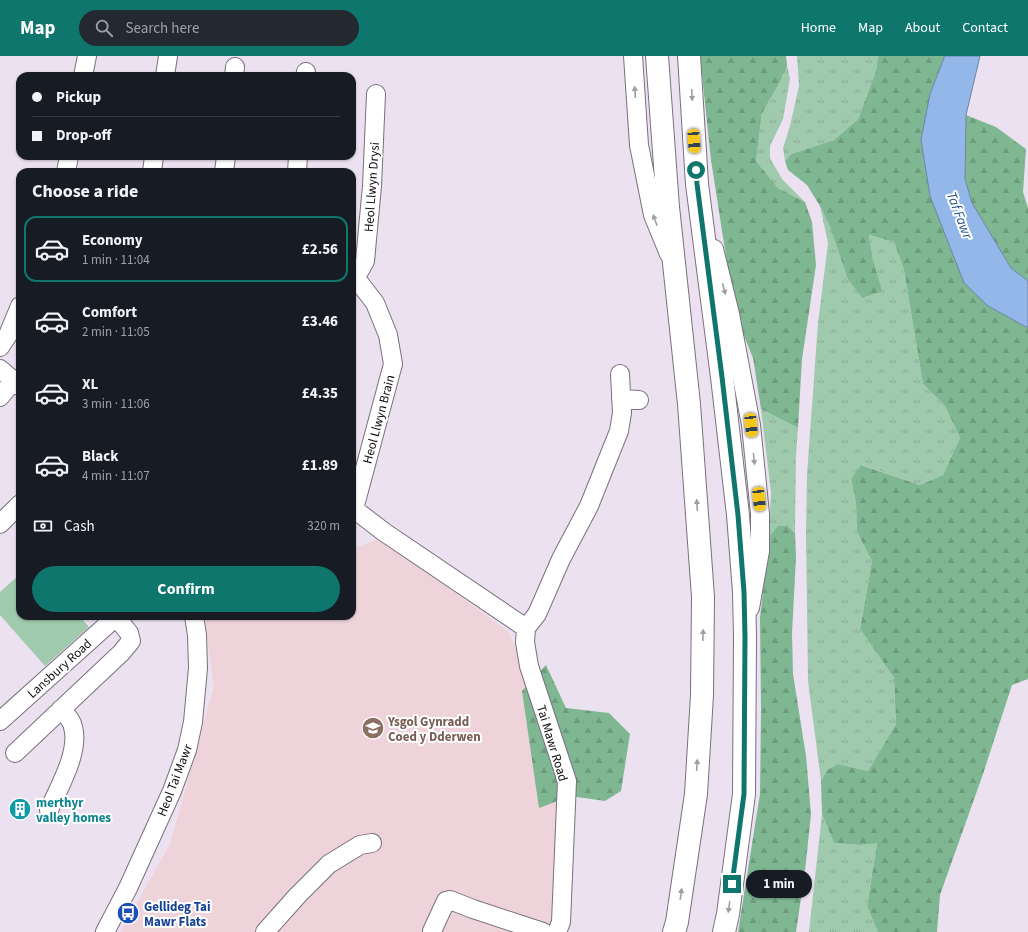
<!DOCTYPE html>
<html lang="en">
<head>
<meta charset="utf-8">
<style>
	body { margin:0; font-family:"Source Sans 3",sans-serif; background:#242831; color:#f1f3f6; height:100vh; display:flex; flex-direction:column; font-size:15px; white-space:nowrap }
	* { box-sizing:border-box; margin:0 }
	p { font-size:13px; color:#9ea1a6 }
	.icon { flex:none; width:22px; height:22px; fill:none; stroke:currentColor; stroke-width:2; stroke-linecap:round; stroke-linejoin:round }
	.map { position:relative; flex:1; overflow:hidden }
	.sheet { position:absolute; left:16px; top:112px; width:340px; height:452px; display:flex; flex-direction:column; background:#171b24; border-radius:12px; box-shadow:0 1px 3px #0004 }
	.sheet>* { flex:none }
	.guide { position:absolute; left:16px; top:16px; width:340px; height:88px; border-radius:12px; box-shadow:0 1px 3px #0004; display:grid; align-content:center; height:88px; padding:0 16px; background:#171b24 }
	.end { position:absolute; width:18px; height:18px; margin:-9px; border:5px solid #0f766e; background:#fff; box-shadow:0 0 0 2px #fff }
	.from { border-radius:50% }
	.bubble { position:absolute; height:28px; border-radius:14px; background:#171b24; box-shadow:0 1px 3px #0004; font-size:13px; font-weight:700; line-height:28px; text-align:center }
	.car { position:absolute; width:12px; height:24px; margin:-12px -6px; border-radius:5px; box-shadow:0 0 3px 1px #0007; background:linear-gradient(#f5c518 24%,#345 0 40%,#f5c518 0 76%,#345 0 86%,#f5c518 0) }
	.guide b { display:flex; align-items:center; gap:14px; height:38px; font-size:15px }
	.guide b+b { border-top:1px solid #363941 }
	.guide i { width:10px; height:10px; background:#f1f3f6 }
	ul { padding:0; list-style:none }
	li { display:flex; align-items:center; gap:12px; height:66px; margin:0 8px 6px; padding:0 8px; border:2px solid transparent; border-radius:12px }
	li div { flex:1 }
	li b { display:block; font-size:15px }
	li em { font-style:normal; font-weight:700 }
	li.current { border-color:#0f766e }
	li>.icon { width:36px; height:36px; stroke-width:1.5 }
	h2 { padding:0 16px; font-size:18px; line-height:48px }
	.pay { display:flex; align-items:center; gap:10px; height:44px; padding:0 16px; font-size:15px }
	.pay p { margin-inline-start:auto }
	.cta { display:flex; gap:8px; margin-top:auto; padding:8px 16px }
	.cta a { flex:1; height:46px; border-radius:24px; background:#0f766e; color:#fff; font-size:16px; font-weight:700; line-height:46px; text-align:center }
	header { display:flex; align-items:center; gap:24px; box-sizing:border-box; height:56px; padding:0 20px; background:#0f766e; color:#fff }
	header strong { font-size:19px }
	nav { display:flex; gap:22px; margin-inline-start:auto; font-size:14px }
	.search { width:280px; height:36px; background:#242831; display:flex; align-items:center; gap:10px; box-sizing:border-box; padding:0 14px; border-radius:22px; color:#9ea1a6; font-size:15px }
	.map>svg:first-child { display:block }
	.education { fill:#eed4da }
	.grass { fill:url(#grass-tufts) }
	.forest { fill:url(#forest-firs) }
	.pitch { fill:#a0caae }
	.water { fill:#93b7e8; stroke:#6c84a8 }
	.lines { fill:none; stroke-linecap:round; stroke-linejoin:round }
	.minor-casing { stroke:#79707d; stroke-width:20 }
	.highway-casing { stroke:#79707d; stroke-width:24 }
	.minor { stroke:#fff; stroke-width:18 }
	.highway { stroke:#fff; stroke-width:22 }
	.oneway { fill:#9f9ea0 }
	.route { stroke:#0f766e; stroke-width:5 }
	.labels { text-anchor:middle; stroke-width:4; stroke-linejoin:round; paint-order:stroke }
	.street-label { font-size:13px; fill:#100d11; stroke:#fff }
	.education-label { font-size:13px; font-weight:bold; fill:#785e54; stroke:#fff; text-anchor:start }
	.culture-label { font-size:13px; font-weight:bold; fill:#0d838f; stroke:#fff; text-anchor:start }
	.transit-label { font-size:13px; font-weight:bold; fill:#164399; stroke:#fff; text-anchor:start }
	.water-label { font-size:14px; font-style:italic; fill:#224f8a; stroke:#fff }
</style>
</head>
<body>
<header>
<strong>Map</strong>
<div class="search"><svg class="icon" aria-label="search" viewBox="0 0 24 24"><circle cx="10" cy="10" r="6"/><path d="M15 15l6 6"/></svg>Search here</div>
<nav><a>Home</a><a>Map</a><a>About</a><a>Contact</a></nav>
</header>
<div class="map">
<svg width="1028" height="876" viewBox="0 0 1028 876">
	<defs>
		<pattern id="grass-tufts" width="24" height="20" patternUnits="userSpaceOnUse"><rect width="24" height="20" fill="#a0caae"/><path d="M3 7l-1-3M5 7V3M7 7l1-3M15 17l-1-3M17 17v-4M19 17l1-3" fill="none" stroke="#89ac95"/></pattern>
		<pattern id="forest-firs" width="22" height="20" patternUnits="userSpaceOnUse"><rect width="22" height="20" fill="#7eb791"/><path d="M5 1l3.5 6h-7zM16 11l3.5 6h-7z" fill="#6c9c7c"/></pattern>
	</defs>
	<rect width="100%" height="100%" fill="#ece1f0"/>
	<path class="education" d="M380,482L509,576L531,632L557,711L560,762L556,852L547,876H120L170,788L214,630L204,560H352V493Z"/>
	<path class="grass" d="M797,0H878L876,15L858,63L834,84L791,98L785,105L783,92L790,70L799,30Z
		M787,9L790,23L783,63L770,90V102L782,123L805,146L778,132L756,105L762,57L780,26Z
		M820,150L831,173L873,204L869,179L894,186L904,214L923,328L945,350L960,382L943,419L920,429L862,409L851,423L856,447L857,476L872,505L860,573L894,622L896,668L868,715L838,708L827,714L821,725L808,625L806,478L807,418L818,267L828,187Z
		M761,353L798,372L796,399L795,477L788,470L769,481L771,436Z
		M822,758L834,787L860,789L877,786L867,850L878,876H809Z"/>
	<path class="forest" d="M700,0H786L787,9L780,26L762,57L756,105L778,132L805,146L812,166L816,209L802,303L798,372L761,353L753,302L735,258L711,104Z
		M878,0H944V2L930,38L988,250L1028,272V623L1012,629L983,718L940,839L937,876H878L867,850L877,787L860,789L834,787L822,758L821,725L827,714L838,708L868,715L896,668L894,622L860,573L872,505L857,476L856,447L851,423L861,409L920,429L943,419L960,382L945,350L923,328L904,214L894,186L869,179L873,204L882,235L862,242L848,223L831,173L820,150L807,129L788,114L785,105L791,98L834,84L858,63L876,15Z
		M966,59L996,71L1026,93L1023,136L1028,152V225L1011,212L972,147L965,123Z
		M778,470H788L795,477L796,500L792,578L793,618L806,700L811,758L805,815L796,876H738L760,738L761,653L760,561L768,495L769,481Z
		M546,609L566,652L609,657L630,678L621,735L605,745L570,740L539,752L522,635Z"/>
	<path class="pitch" d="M20,518V560H74L78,564L81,562L89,571L45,610L0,559V536Z"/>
	<path class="water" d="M944,0H980L966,59L965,123L972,147L1011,212L1028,225V272L988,250L964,227L930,140L921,84L930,38L944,2Z"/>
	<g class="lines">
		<g class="minor-casing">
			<path id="minor" d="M633,0L639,89L653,159L669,198
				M83,20L87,0
				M165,20L168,0
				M234,20L235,11
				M305,20L306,16
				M66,116L69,100
				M152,116L154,100
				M224,116L226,100
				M297,116L298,100
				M714,193L730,258L751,369L760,458V495L750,552
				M352,219L355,221L375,247L388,279L393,308L354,453L384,476L526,572
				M355,221L360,214L365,205L372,130L376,38
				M0,291L8,279L20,250
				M0,313L20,330
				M0,341L14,324
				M621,343L639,344
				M0,468L20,448
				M526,572L525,586L529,610L567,725L561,866L557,876
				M526,572L537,558L561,503L589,450L619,375L622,357L620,318
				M0,665L117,560
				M15,697L121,597L131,585L129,577L116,561
				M49,754C59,731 80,696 73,671C72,664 66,659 61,653
				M432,875L446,845L450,844L473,853L543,876
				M105,876L128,832L172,735L187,694L193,666L198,612L197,579L194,560
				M265,876L298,839L329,808L360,789L372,787"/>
		</g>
		<g class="highway-casing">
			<path id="highway" d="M657,0L668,151L689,348L703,541L702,639L696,738L677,866L674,876
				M689,0L697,128L722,321L738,459L744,536L745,581L744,738L728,858L724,876"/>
		</g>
		<use href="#minor" class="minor"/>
		<use href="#highway" class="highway"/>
	</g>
	<defs><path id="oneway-solid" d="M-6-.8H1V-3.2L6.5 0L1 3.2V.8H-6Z"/></defs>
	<g class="oneway">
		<use href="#oneway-solid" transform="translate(635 36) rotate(-94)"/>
		<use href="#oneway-solid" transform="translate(692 39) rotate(87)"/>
		<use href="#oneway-solid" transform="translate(655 164) rotate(-110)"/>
		<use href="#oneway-solid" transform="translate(724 233) rotate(75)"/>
		<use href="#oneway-solid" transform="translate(754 403) rotate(84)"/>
		<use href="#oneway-solid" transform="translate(697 449) rotate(-94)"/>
		<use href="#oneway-solid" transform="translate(703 579) rotate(-89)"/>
		<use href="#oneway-solid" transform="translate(697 709) rotate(-86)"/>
		<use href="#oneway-solid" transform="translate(681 838) rotate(-82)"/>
		<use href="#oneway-solid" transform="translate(729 851) rotate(98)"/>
	</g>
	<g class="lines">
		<path class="route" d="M696,114L697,128L722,321L738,459L744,536L745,581L744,738L732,828"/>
	</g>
	<defs>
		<g id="school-disc" transform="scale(1.15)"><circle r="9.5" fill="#8d6e63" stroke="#fff"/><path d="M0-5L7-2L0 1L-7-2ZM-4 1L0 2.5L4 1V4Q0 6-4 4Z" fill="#fff"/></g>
		<g id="building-disc" transform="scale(1.15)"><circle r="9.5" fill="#0f9aa8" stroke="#fff"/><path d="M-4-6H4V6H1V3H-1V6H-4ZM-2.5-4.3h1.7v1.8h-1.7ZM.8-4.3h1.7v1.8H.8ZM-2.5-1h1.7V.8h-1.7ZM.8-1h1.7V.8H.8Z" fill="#fff"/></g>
		<g id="bus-disc" transform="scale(1.15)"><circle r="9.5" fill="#1a4fb4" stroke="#fff"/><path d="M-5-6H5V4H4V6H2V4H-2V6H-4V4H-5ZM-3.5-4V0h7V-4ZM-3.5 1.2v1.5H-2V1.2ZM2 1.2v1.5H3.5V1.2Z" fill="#fff"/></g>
	</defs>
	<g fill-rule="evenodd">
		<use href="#school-disc" x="373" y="672"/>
		<use href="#building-disc" x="20" y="753"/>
		<use href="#bus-disc" x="128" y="857"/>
	</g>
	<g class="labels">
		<g class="street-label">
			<text transform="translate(371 131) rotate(-86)" y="5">Heol Llwyn Drysi</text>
			<text transform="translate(378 363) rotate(-75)" y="5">Heol Llwyn Brain</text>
			<text transform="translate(59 612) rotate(-42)" y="5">Lansbury Road</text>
			<text transform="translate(553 687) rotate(73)" y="5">Tai Mawr Road</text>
			<text transform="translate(174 724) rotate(-69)" y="5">Heol Tai Mawr</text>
		</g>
		<g class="education-label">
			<text x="388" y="670">Ysgol Gynradd<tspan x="388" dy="15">Coed y Dderwen</tspan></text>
		</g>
		<g class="culture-label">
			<text x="36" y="751">merthyr<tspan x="36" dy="15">valley homes</tspan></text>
		</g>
		<g class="transit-label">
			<text x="144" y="855">Gellideg Tai<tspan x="144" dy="15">Mawr Flats</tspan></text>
		</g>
		<g class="water-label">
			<text transform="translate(960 159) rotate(69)" y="5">Taf Fawr</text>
		</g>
	</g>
</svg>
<i class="end from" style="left:696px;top:114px"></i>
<i class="end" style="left:732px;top:828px"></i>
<div class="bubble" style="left:746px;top:814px;width:66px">1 min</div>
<i class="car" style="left:694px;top:85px;rotate:176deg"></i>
<i class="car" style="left:751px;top:369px;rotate:174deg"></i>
<i class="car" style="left:759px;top:443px;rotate:174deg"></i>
<div class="guide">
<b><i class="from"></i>Pickup</b>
<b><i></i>Drop-off</b>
</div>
<section class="sheet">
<h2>Choose a ride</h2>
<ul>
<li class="current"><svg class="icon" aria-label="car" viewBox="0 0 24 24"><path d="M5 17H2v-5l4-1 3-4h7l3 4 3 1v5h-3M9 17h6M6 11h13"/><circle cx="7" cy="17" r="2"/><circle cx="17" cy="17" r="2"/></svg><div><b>Economy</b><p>1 min · 11:04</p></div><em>£2.56</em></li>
<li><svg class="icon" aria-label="car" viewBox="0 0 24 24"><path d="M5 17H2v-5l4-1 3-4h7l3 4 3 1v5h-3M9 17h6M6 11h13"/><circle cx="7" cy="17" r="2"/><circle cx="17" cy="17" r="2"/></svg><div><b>Comfort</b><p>2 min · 11:05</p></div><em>£3.46</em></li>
<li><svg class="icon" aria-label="car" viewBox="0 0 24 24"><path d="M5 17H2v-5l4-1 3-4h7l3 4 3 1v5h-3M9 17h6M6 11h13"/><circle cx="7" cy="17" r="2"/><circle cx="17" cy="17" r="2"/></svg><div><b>XL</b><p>3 min · 11:06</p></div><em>£4.35</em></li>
<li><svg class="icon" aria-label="car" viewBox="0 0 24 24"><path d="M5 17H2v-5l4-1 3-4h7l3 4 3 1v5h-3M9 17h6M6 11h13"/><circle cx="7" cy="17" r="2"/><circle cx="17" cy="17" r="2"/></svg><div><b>Black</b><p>4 min · 11:07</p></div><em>£1.89</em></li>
</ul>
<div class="pay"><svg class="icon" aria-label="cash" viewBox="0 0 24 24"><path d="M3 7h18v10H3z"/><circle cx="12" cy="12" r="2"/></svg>Cash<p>320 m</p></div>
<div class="cta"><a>Confirm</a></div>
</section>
</div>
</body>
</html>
